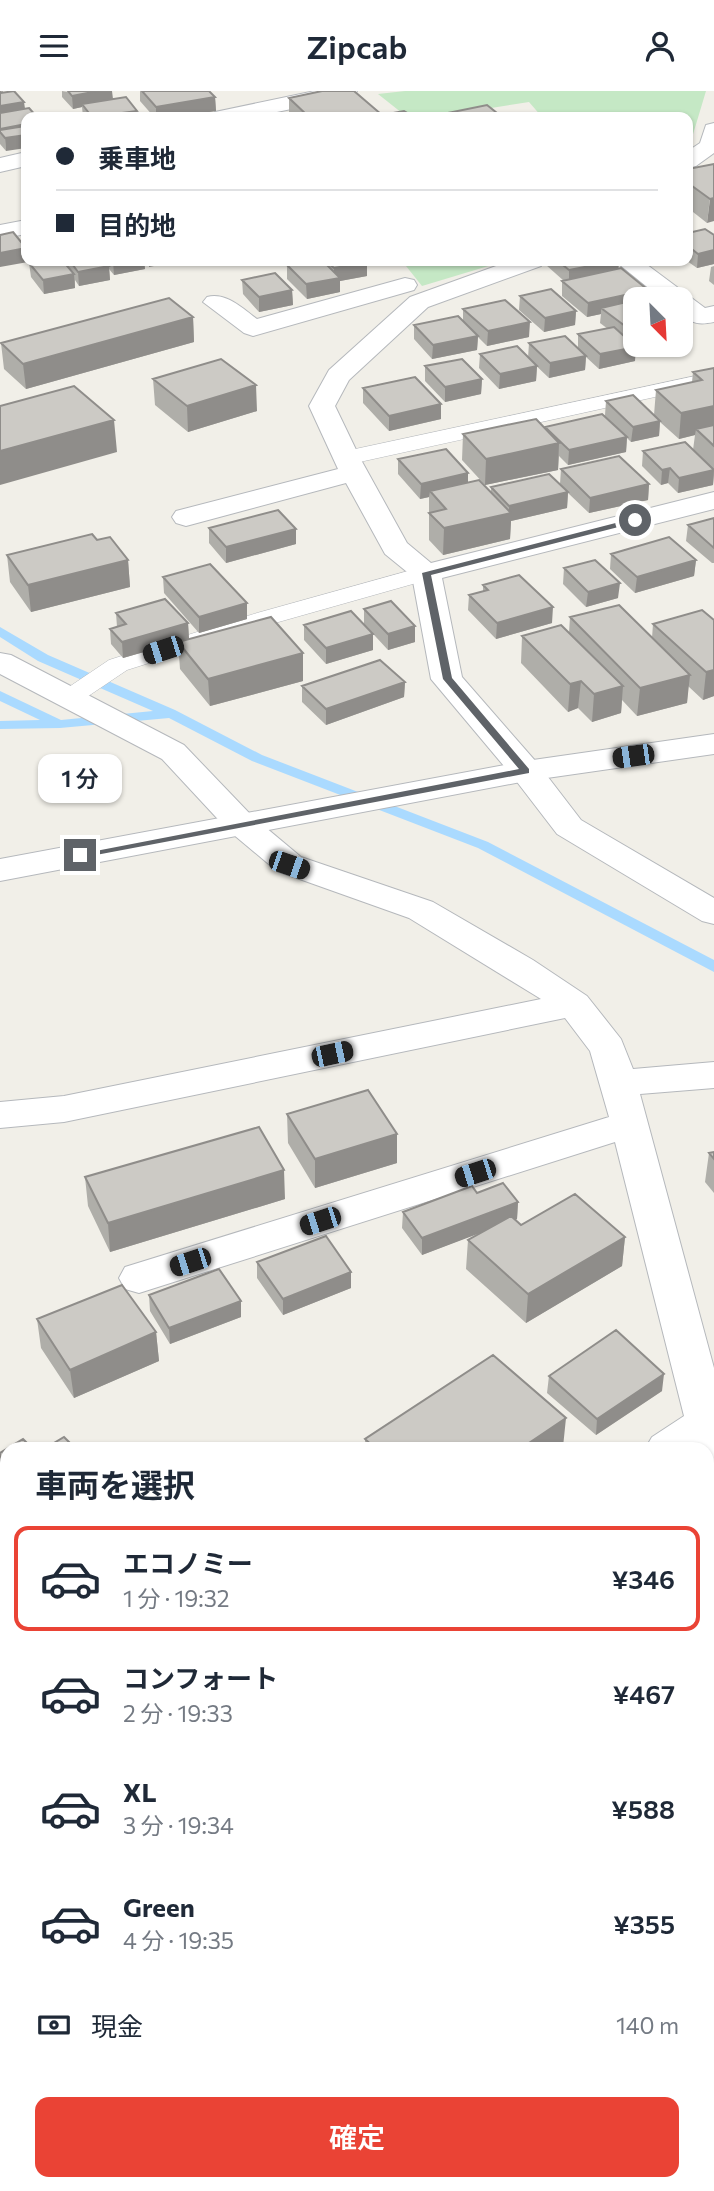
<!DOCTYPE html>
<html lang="ja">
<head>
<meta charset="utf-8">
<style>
	body { margin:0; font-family:Commissioner,"Noto Sans JP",sans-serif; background:#f6f6f7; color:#1f2937; height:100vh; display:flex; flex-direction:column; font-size:26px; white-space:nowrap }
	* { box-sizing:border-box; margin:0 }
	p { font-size:23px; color:#747a83 }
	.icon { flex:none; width:38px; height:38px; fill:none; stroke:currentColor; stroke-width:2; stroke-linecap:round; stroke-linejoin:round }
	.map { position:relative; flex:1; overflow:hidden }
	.details { position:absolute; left:0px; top:1351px; width:714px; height:749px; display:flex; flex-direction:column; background:#fff; border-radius:21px 21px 0 0; box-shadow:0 2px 5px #0004 }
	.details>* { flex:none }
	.banner { position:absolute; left:21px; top:21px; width:672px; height:154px; border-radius:14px; box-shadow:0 2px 5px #0004; display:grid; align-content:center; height:154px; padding:0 35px; background:#fff }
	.needle { width:46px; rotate:156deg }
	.fabs { position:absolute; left:623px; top:196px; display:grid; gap:14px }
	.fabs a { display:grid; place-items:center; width:70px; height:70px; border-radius:14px; background:#fff; box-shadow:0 2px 5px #0004; font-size:35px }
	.end { position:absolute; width:32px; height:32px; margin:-16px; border:9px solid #5f6368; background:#fff; box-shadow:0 0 0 4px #fff }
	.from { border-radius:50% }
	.bubble { position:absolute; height:49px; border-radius:14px; background:#fff; box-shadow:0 2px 5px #0004; font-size:23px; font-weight:600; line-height:49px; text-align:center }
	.car { position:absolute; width:21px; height:42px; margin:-21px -10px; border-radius:9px; box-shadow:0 0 5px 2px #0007; background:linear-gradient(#222 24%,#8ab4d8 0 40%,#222 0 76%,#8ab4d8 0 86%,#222 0) }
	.banner b { display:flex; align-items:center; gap:24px; height:66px; font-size:26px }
	.banner b+b { border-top:2px solid #e0e1e3 }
	.banner i { width:18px; height:18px; background:#1f2937 }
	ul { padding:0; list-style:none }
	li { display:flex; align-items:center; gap:21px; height:105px; margin:0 14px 10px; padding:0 21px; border:4px solid transparent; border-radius:14px }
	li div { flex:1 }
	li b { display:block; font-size:26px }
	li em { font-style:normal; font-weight:600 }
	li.current { border-color:#ea4335 }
	li>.icon { width:63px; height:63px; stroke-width:1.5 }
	h2 { padding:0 35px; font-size:32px; line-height:84px }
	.pay { display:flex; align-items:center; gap:18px; height:77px; padding:0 35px; font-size:26px }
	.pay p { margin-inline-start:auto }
	.action { display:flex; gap:14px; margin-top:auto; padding:14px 35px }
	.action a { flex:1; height:80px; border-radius:14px; background:#ea4335; color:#fff; font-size:28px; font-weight:600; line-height:80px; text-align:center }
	header { display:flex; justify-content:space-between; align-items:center; height:91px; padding:0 35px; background:#fff; font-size:32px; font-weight:600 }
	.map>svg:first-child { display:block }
	.green { fill:#c5e8c5 }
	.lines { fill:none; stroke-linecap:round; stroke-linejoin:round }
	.stream { fill:#aadaff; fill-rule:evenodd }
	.service-casing { stroke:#b5b8bc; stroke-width:1 }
	.minor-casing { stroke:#b5b8bc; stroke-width:2 }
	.tertiary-casing { stroke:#b5b8bc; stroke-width:2 }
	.service { fill:#fff; fill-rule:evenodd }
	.minor { fill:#fff; fill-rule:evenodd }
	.tertiary { fill:#fff; fill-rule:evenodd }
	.wall { fill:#afaea9 }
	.shaded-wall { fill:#8f8d8a }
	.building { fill:#cccac5; stroke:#8f8d8a; stroke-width:2 }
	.route { fill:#5f6368 }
</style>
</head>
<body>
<header><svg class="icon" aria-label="menu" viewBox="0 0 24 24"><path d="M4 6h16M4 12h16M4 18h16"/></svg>Zipcab<svg class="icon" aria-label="person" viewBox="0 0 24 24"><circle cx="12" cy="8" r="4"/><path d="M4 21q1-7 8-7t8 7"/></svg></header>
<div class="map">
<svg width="714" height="2100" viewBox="0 0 714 2100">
	<rect width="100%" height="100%" fill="#f1efe8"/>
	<path class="green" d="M405,0H706L688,60V26H542L529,11L435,26H407L378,3Z
		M402,170H505L422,195Z"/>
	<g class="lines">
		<path class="stream" d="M0,536L48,564L175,619L262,664L488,751L714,869V881L478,757L252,670L169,627L60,637L0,638V630L40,629L0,610V600L61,629L153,620L38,570L0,546Z"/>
		<g class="service-casing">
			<path id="service" d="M714,281V293L346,374L338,372L335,367L338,362L346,360Z
				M426,475L434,477L438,482L434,487L275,532L127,579L78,612L69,615L60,612L56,607L60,602L109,569L257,522Z"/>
		</g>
		<g class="minor-casing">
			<path id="minor" d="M315,0H357L354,5L253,26H212L215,21Z
				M714,32V62L696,75L688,77V60L700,52L706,34Z
				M26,61V75L0,81V67Z
				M26,129V143L0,148V134Z
				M510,170H544L541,175L428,216L349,289L335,315L360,367L407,452L431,472L714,401V418L442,487L462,586L538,673L581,729L714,807V833L702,830L557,743L514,687L431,588L412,485L385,463L346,392L186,435L176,432L172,426L176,420L338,378L309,315L329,279L410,206Z
				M615,170H642L705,217L714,215V231C699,234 693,233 681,223V208H662Z
				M405,187L414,189L417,194L414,199L253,245L244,242L203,211L207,206C226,201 242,217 257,228Z
				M0,562L11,564L184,654L252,725L301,766L433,811L533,869L587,905L621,948L633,978L714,971V997L640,1003L714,1277V1376L707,1374V1358H645L652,1346L684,1325L615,1051L139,1202L125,1198L119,1187L125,1176L609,1026L590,960L565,927L64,1031L0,1037V1011L64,1005L541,908L409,827L277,780L228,739L162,668L0,583Z
				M0,1574L7,1576V1620L0,1618Z
				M7,1827V1950L0,1947V1830Z
				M707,2036L714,2038V2092L707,2090Z
				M73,2093H131L134,2100H76Z
				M525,2093H581L580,2100H524Z"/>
		</g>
		<g class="tertiary-casing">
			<path id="tertiary" d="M714,643V663L526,690L0,790V768L526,670Z"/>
		</g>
		<use href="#service" class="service"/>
		<use href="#minor" class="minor"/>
		<use href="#tertiary" class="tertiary"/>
	</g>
	<path class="wall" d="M0,0H3L6,60L0,53Z
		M62,0L113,8L98,11L137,26H83L82,16L73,18L62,6Z
		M140,0H209L215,6L216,20L174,26H154L140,10Z
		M289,7L382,24L414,26H289Z
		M714,73L707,132L693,121L691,134H688V78Z
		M688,142L714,144V173L697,177L687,170Z
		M65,170H144L145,178L114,184L109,178L110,189L79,195L75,189V197L44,203L31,186L29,172H66Z
		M306,170H366L367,185L340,190V201L307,208L287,188V174Z
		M546,170H619L618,178L648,199L647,206L632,252L635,270L599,278L586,266L585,279L549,287L528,267L529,252L578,256V243L608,238L600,232L601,223L587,226L562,205V190H564L546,174Z
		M714,175V194L709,190L711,176Z
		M242,189L292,199L293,214L259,221L243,203Z
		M520,205L576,220L575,234L544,241L519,219Z
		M463,218L529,246L487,255L478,246L477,259L432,268L414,248V234L463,230Z
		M193,226L194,251L26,298L4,278L1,252Z
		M480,263L537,275L536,290L499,298L479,277Z
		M425,275L482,288L481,303L445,311L425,290Z
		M714,277V384L713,394L678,402L668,392L661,394L642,375L643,360L693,359L695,344L679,348L660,331L659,345L631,351L627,347L626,361L568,374L559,365L558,379L485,394L462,369L463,343L545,337L605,324L606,310L654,324L656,299L692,291L693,281Z
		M153,288L257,320L188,341L155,314Z
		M363,297L441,328L389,340L363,312Z
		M398,368L468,392L491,401V396L560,393L561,378L649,393L648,409L589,422L568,402L567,417L511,430L510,448L443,464L429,449V406L420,408L398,383Z
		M714,427V472H712L686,450L688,434Z
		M209,437L296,438V453L226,472L209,452Z
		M97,449L128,469L130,496L31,521L10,491L7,464Z
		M611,463L696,469L694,485L635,502L610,478Z
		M564,477L618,507L586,516L563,493Z
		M163,486L247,512V528L199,542L164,502Z
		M483,494L552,532L496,548L468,519L469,504L483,500Z
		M364,518L415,535V551L388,559L364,533Z
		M116,522L188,532L189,548L123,567L111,553L110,538L117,536Z
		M570,526L652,547L653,533L714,529V605L703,609L688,595L687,612L637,625L622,609L621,622L592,631L578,617L568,621L521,572L522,545L569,542Z
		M304,534L373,559L326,573L304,549Z
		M178,551L303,562V590L210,615L180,578Z
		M405,591L404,606L326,634L302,611V595Z
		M287,1023L397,1043V1072L315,1097L288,1052Z
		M714,1061V1102L705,1091L709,1062Z
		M85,1086L285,1108L110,1161L88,1115Z
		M477,1102L518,1111L517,1128L515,1129L521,1134L625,1146L622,1175L526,1232L466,1178L468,1149L481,1141L422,1164L402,1137L403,1121Z
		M257,1171L351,1181V1197L283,1224L257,1187Z
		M149,1204L241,1226L170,1253L150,1220Z
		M37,1228L156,1241L159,1270L74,1307L41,1257Z
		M549,1285L662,1300L596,1344L547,1302Z
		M365,1348L563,1356L560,1358H365Z
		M7,1358V1518L3,1513L0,1496V1362Z
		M714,1882V1994L707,1988V1889Z"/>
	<path class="shaded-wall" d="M95,0H112L113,8L98,10L99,14L82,13V16L73,18L72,5Z
		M215,6L216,20L174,26H156V16Z
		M24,11L26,24L0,29V15Z
		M137,20V26H93Z
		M26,33V57L6,60L5,47L0,41V38Z
		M714,107V130L707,132L710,108Z
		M693,120L691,134H688V121Z
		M26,157V170L28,171L0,176V162Z
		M714,159V173L697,177L698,163Z
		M113,170H144L145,178L114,184Z
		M149,170H179L149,176Z
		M616,170H619L618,183L569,194V179Z
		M367,171V185L340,190V201L307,208L306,193L334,188V177Z
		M109,175L110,189L79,195L78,181Z
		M74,183L75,197L44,203L43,189Z
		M292,199L293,214L259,221V206Z
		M648,199L647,208H635V215L601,217V223L587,226L588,212Z
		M576,220L575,234L544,241L545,227Z
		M193,226L194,251L26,298L23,273Z
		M530,231L529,246L487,255L488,240Z
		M635,237V251L628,253L629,238Z
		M478,245L477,259L432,268L433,254Z
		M636,256L635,270L599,278L600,263Z
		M586,265L585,279L549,287L550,272Z
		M537,275L536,290L499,298L500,283Z
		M482,288L481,303L445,311V296Z
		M256,294L257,320L188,341L187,315Z
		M441,313V328L389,340V325Z
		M714,315V340L696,338L695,344L679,348L681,322Z
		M114,329L117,361L0,394V360Z
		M660,330L659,345L631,351L633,336Z
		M627,346L626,361L568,374L569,359Z
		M559,352L558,379L485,394L486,368Z
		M670,377L668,392L661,394L662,379Z
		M714,379L713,394L678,402L679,387Z
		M468,382V397L430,400L429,406L420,408L421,393Z
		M649,393L648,409L589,422L590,407Z
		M568,401L567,417L511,430L510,448L443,464L444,437L509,422V415Z
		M296,438V453L226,472V456Z
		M128,469L130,496L31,521L28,494Z
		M696,469L694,485L635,502L637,486Z
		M620,492L618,507L586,516L588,501Z
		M247,512V528L199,542V526Z
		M553,516L552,532L496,548L497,532Z
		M188,532L189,548L123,567L122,551Z
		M415,535V551L388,559V543Z
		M373,543V559L326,573V557Z
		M303,562V590L210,615L208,588Z
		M714,579V605L703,609L706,581Z
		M690,584L687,612L637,625L640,597Z
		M581,590L578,617L568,621L570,593Z
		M405,591L404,606L326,634V618Z
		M623,595L621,622L592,631L594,603Z
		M397,1043V1072L315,1097V1068Z
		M284,1079L285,1108L110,1161L108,1132Z
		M518,1111L517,1128L422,1164V1147Z
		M625,1146L622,1175L526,1232L528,1203Z
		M351,1181V1197L283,1224V1208Z
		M241,1210V1226L170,1253L169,1237Z
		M156,1241L159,1270L74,1307L70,1279Z
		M664,1283L662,1300L596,1344L597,1328Z
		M566,1327L563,1356L560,1358H520Z
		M7,1456V1488L0,1487V1461Z
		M714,1803V1815L707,1822V1809Z"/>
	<path class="building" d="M14,0L24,11L0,15V1L1,2Z
		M68,0H98L72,5Z
		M142,0H209L215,6L156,16Z
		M322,0H354L382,24L404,20L414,26H309L289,7Z
		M126,6L137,20L92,26L82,13Z
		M487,14L502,26H428Z
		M29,17L37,26H26V33L0,38V22Z
		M25,35L26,37V44L5,47L0,41V39Z
		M714,73V107L710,108L688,92V78Z
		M705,138L714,144V159L698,163L688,155V142Z
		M13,141L26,157L0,162V144Z
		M40,170H63L74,183L43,189L29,172Z
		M70,170H105L109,175L78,181Z
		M306,170H323L340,187L306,193L287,174Z
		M326,170H366L367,171L334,177Z
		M558,170H616L569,179Z
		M621,177L648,199L588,212L562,190Z
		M275,182L292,199L259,206L242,189Z
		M551,198L576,220L545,227L520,205Z
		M653,204L658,208H638Z
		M169,207L193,226L23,273L1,252Z
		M505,209L530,231L488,240L463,218Z
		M635,209V237L629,238L601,217Z
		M458,225L478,245L433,254L414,234Z
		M614,236L636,256L600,263L578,243Z
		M565,245L586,265L550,272L529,252Z
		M517,255L537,275L500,283L480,263Z
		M221,268L256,294L187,315L153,288Z
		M462,268L482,288L445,296L425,275Z
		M714,277V315L681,322L656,299L702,289L693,281Z
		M415,286L441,313L389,325L363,297Z
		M74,295L114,329L0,360V315Z
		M633,304L660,330L633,336L606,310Z
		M602,323L627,346L569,359L545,336Z
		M536,328L559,352L486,368L463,343Z
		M714,334V355L696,338Z
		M685,351L714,379L679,387L670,377L662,379L643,360Z
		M446,358L468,382L421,393L398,368Z
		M619,365L649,393L590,407L561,378Z
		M549,383L568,401L509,415L491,396Z
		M479,389L511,422L444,437L429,422L446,418L430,400Z
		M278,419L296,438L226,456L209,437Z
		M714,427V457L688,434Z
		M92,443L97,449L110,446L128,469L28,494L7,464Z
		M669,446L696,469L637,486L611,463Z
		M595,469L620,492L588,501L564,477Z
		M210,473L247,512L199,526L163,486Z
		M519,484L553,516L497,532L469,504L488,499L483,494Z
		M165,508L188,532L122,551L110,538L126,533L116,522Z
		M391,510L415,535L388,543L364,518Z
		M619,514L690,584L640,597L570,526Z
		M702,519L714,529V579L706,581L653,533Z
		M351,520L373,543L326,557L304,534Z
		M271,526L303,562L208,588L178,551Z
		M561,534L623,595L594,603L581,590L570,593L522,545Z
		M380,569L405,591L326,618L302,595Z
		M368,999L397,1043L315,1068L287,1023Z
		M259,1036L284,1079L108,1132L85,1086Z
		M714,1061V1068L709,1062Z
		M503,1092L518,1111L422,1147L403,1121L472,1095L477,1102Z
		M575,1103L625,1146L528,1203L468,1149L511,1125L521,1134Z
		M326,1145L351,1181L283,1208L257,1171Z
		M219,1178L241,1210L169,1237L149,1204Z
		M122,1194L156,1241L70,1279L37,1228Z
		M616,1239L664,1283L597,1328L549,1285Z
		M493,1264L566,1327L520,1358H376L365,1348Z
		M64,1346L76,1358H44Z
		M23,1348L33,1358H7V1456L0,1461V1362Z
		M7,1479V1495L0,1487V1484Z
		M712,1705L714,1707V1803L707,1809V1710Z
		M714,1882V1963L707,1957V1889Z
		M326,2093H359L385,2100H325Z
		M630,2094L650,2100H628Z
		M290,2096L303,2100H288Z"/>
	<path class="route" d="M635,427L638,431L431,484L452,587L529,678V682L80,767L75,764L519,678L443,588L422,482Z"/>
</svg>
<div class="fabs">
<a><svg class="needle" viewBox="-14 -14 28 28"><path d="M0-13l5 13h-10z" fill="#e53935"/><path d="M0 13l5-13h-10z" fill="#747a83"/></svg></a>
</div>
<i class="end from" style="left:635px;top:429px"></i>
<i class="end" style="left:80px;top:764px"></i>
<div class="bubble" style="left:38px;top:663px;width:84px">1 分</div>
<i class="car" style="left:163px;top:559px;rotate:252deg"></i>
<i class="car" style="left:633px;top:665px;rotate:262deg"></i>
<i class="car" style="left:289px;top:774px;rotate:109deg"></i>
<i class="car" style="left:332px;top:963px;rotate:78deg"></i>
<i class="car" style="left:475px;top:1082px;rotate:252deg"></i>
<i class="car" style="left:320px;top:1130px;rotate:252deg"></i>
<i class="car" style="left:190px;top:1171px;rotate:252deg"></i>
<div class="banner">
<b><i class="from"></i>乗車地</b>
<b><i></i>目的地</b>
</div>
<section class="details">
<h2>車両を選択</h2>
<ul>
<li class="current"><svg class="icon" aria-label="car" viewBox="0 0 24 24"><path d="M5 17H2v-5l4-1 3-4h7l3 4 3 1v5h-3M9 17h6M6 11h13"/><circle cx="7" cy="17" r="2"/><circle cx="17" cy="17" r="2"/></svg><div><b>エコノミー</b><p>1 分 · 19:32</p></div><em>¥346</em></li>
<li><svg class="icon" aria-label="car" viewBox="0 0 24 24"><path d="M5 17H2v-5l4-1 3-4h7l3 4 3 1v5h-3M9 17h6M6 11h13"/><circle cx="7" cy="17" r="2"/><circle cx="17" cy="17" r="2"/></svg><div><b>コンフォート</b><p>2 分 · 19:33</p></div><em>¥467</em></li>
<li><svg class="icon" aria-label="car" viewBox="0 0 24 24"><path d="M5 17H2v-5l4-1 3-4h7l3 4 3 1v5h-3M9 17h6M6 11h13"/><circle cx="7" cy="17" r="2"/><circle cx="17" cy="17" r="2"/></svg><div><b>XL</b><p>3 分 · 19:34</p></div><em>¥588</em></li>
<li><svg class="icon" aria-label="car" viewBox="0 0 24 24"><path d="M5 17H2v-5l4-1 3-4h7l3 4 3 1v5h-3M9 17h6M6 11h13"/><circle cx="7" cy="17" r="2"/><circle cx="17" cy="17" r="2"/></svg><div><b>Green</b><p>4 分 · 19:35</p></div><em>¥355</em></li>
</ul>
<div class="pay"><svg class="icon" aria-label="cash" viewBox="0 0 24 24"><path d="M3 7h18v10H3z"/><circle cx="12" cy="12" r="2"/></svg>現金<p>140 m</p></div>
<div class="action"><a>確定</a></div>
</section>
</div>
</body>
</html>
